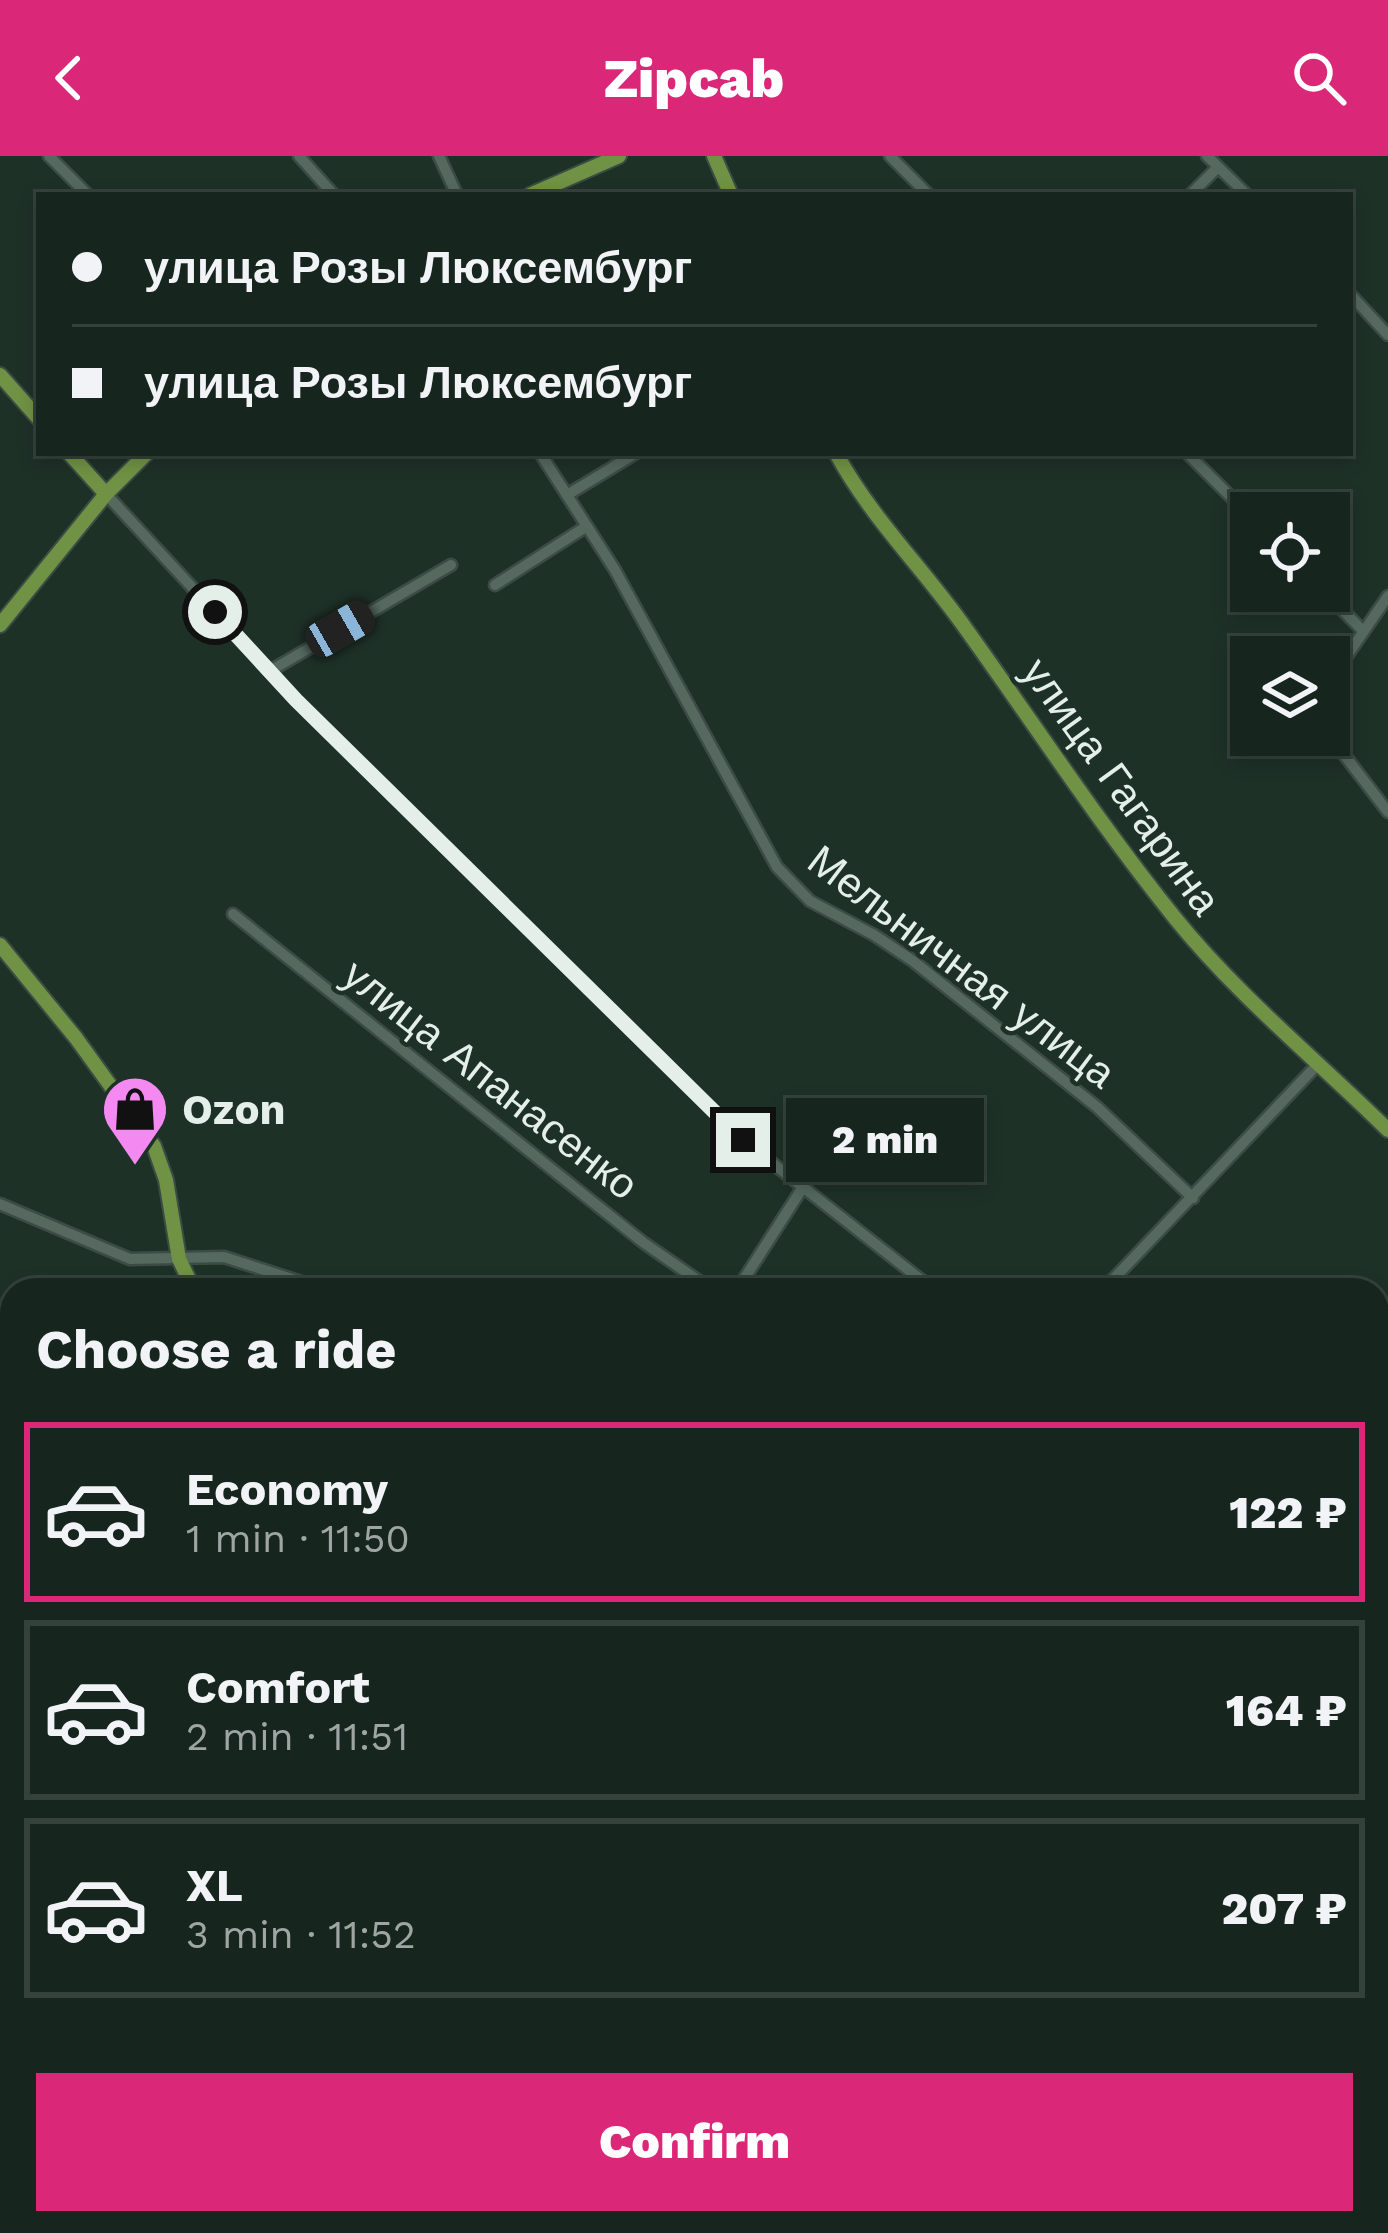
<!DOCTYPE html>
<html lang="en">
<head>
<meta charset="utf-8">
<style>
	body { margin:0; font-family:"Work Sans",sans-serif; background:#1f2d26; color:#f1f3f6; height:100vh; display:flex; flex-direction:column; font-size:45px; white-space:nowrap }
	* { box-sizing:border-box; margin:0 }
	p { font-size:39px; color:#9ea5a4 }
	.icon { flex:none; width:66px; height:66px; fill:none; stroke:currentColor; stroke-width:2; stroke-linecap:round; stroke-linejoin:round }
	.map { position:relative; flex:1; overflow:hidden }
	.drawer { position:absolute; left:0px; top:1122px; width:1389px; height:957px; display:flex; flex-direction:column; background:#16251d; border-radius:36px 36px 0 0; box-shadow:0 6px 18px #0003,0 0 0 3px #35423b }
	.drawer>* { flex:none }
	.banner { position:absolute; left:36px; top:36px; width:1317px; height:264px; border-radius:0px; box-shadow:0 6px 18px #0003,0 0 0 3px #35423b; display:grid; align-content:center; height:264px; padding:0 36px; background:#16251d }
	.controls { position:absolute; left:1230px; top:336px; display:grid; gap:24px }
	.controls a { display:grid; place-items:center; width:120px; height:120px; border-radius:0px; background:#16251d; box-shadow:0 6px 18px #0003,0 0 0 3px #35423b; font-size:60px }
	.end { position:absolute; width:54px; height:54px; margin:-27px; border:15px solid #e3efe8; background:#111; box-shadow:0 0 0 6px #111 }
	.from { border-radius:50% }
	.bubble { position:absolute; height:84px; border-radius:0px; background:#16251d; box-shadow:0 6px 18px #0003,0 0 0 3px #35423b; font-size:39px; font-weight:800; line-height:84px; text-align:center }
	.car { position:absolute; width:36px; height:72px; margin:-36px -18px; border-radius:15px; box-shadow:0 0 9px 3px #0007; background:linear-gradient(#222 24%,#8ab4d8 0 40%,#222 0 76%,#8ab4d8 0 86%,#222 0) }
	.banner b { display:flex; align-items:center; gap:42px; height:114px; font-size:45px }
	.banner b+b { border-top:3px solid #35423b }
	.banner i { width:30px; height:30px; background:#f1f3f6 }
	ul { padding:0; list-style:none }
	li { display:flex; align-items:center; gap:36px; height:180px; margin:0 24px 18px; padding:0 12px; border:6px solid #35423b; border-radius:0px }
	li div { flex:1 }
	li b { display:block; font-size:45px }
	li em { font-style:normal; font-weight:800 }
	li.active { border-color:#db2777 }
	li>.icon { width:108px; height:108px; stroke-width:1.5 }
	h2 { padding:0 36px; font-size:54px; line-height:144px }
	.cta { display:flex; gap:24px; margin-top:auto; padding:24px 36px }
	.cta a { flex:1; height:138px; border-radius:0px; background:#db2777; color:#fff; font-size:48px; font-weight:800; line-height:138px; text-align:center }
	header { display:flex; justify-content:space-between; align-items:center; height:156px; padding:0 36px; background:#db2777; color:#fff; font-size:54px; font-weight:800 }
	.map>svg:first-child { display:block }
	.forest { fill:#62531a }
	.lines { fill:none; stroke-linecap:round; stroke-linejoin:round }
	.minor-casing { stroke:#3c4c44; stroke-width:15 }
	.major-casing { stroke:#3c4c44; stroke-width:18 }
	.minor { stroke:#55695e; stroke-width:10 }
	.major { stroke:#709244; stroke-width:14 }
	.rail-casing { stroke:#798981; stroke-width:8 }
	.rail { stroke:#1e3127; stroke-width:3; stroke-dasharray:9; stroke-linecap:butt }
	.route { stroke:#e3efe8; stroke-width:15 }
	.labels { text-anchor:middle; stroke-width:9; stroke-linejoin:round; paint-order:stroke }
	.street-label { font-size:42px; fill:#e3efe8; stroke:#1e3127 }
	.poi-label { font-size:42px; font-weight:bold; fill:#e3efe8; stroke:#1e3127; text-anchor:start }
</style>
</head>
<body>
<header><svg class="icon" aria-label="back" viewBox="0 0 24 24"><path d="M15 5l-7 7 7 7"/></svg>Zipcab<svg class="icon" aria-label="search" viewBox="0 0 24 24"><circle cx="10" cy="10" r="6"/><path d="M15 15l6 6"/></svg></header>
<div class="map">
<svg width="1388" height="2077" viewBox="0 0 1388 2077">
	<rect width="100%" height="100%" fill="#1e3127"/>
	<path class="forest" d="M0,1607L7,1622L12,1623V1767L0,1746Z
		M0,1900L12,1927V2067H97L103,2077H0Z"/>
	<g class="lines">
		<g class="minor-casing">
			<path id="minor" d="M49,0L88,39
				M299,0L334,39
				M439,0L457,39
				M890,0L929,39
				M1207,0L1247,39
				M1190,39L1218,11
				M1350,138L1388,179
				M540,297L615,414L777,711L810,745L874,779L913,805L1097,951L1193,1042
				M1187,297L1251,361
				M106,338L296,544L743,984L934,1134
				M567,339L636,297
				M495,429L587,370
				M1324,435L1363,475
				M270,515L451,409
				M1329,526L1388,440
				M1329,579L1388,656
				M233,758L644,1087L712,1134
				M0,1048L130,1103L224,1101L326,1134
				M737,1134L803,1031
				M1103,1134L1319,907
				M0,1249L12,1260
				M0,1431L12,1442
				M1377,1453L1388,1458
				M1377,1626L1388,1631
				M0,1800L12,1821
				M1377,1852L1388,1857
				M265,2067L279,2077
				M412,2067L426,2077
				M690,2067L703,2077
				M913,2067L921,2077
				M1053,2077L1057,2067"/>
		</g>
		<g class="major-casing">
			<path id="major" d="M714,0L731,39
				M530,39L619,0
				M0,219L39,263
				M69,297L106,338
				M836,297C871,362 924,413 966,473C1035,569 1100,669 1175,762C1237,839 1317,904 1388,974
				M0,469L106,338L147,297
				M0,789L76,882L154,990L166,1024L179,1103L194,1134
				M1264,2067L1281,2077"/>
		</g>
		<use href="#minor" class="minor"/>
		<use href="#major" class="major"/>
		<g class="rail-casing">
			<path id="rail" d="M0,1828L12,1849
				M138,2067L144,2077
				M273,2067L286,2077"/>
		</g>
		<use href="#rail" class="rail"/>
	</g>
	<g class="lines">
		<path class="route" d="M215,456L296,544L743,984"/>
	</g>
	<defs>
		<g id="shop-pin" transform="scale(3.45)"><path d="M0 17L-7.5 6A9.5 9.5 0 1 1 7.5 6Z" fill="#f389f1" stroke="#1e3127"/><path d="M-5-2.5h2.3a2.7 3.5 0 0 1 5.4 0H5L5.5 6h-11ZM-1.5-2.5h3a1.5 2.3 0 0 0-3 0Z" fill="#111"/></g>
	</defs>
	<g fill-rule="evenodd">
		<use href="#shop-pin" x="135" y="953"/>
	</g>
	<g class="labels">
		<g class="street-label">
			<text transform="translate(1122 630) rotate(54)" y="15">улица Гагарина</text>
			<text transform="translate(962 810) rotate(37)" y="15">Мельничная улица</text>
			<text transform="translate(491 923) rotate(38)" y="15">улица Апанасенко</text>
		</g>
		<g class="poi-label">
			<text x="182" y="968">Ozon</text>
		</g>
	</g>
</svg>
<div class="controls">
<a><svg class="icon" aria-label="locate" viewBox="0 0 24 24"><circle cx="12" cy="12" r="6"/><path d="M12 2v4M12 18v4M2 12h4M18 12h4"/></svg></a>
<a><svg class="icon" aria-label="layers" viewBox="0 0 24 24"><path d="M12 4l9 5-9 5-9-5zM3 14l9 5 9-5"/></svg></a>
</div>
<i class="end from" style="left:215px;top:456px"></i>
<i class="end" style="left:743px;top:984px"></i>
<div class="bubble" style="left:786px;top:942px;width:198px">2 min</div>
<i class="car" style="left:340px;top:473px;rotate:60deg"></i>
<div class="banner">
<b><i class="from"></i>улица Розы Люксембург</b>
<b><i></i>улица Розы Люксембург</b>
</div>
<section class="drawer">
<h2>Choose a ride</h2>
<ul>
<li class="active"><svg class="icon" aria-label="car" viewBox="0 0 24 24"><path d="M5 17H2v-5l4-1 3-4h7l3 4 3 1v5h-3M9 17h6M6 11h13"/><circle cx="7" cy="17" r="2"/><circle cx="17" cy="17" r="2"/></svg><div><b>Economy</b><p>1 min · 11:50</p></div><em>122 ₽</em></li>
<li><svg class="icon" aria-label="car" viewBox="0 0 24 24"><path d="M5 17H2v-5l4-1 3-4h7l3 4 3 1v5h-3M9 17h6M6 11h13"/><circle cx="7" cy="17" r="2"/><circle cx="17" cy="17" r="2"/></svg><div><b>Comfort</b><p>2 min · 11:51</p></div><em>164 ₽</em></li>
<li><svg class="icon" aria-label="car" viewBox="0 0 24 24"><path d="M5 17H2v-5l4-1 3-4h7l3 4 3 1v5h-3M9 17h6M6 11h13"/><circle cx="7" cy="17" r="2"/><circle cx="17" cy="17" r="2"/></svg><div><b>XL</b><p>3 min · 11:52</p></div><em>207 ₽</em></li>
</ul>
<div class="cta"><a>Confirm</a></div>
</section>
</div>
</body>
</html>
